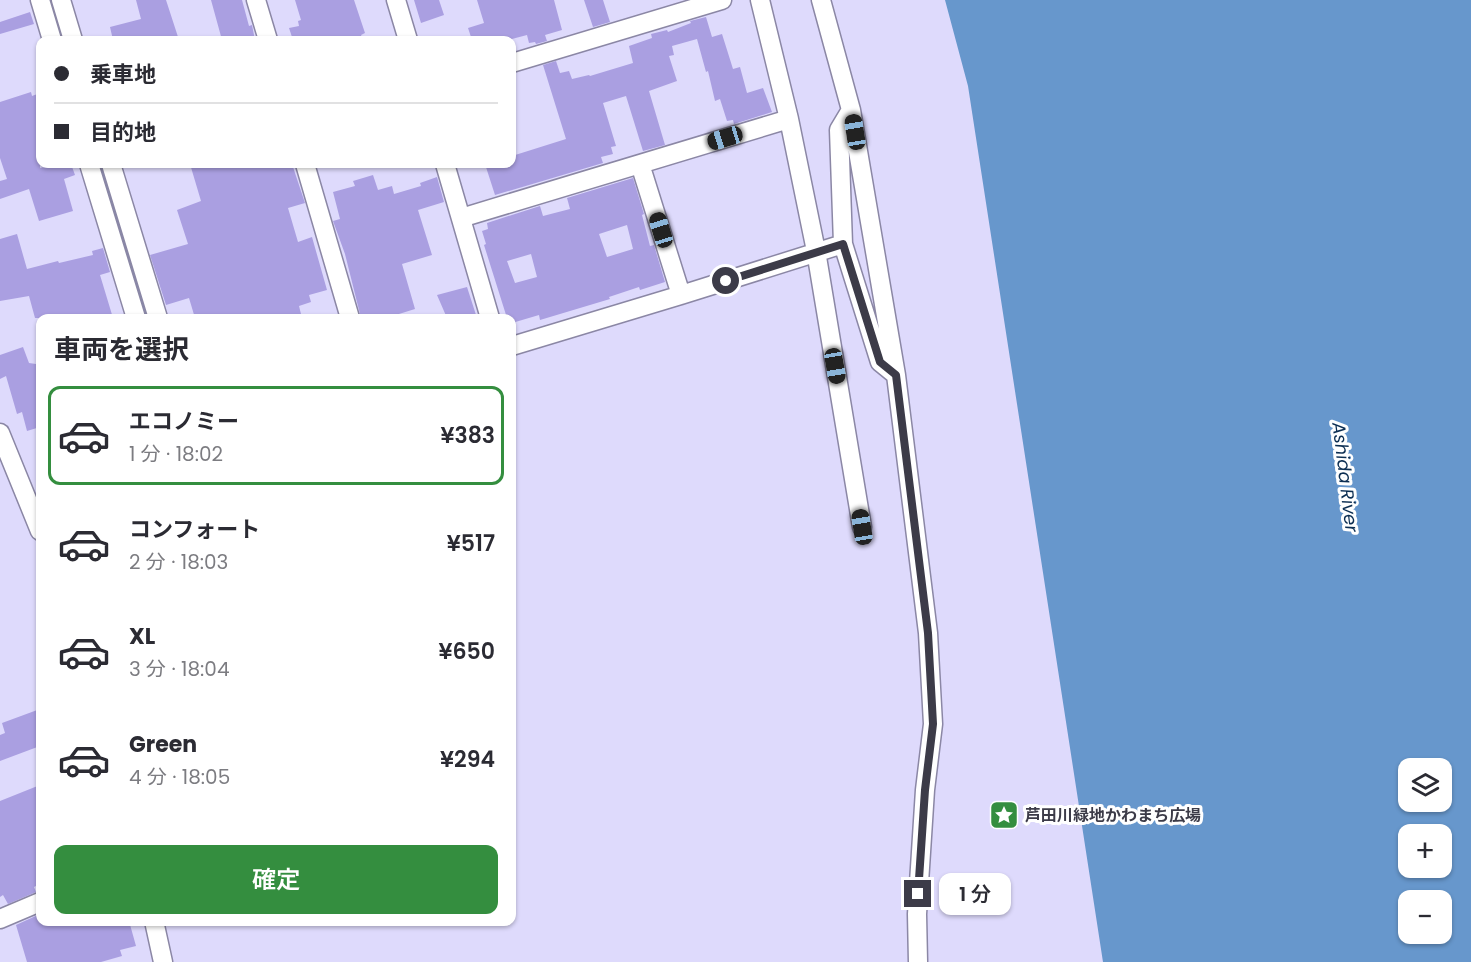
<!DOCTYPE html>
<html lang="ja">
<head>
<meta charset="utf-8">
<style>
	body { margin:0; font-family:Poppins,"Noto Sans JP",sans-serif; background:#f7f7f7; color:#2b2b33; height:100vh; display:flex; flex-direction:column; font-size:22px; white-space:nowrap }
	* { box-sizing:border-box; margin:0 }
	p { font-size:20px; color:#7c7c81 }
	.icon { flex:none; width:33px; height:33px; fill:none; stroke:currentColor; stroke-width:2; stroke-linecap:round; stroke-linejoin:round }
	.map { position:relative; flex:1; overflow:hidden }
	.panel { position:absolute; left:36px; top:314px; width:480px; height:612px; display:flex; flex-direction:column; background:#fff; border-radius:12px; box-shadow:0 2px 4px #0004 }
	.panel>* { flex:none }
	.hud { position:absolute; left:36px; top:36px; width:480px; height:132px; border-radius:12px; box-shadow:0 2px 4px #0004; display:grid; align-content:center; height:132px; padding:0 18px; background:#fff }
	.fabs { position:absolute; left:1398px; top:758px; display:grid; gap:12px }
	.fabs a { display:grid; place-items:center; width:54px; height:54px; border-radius:12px; background:#fff; box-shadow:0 2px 4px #0004; font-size:30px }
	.end { position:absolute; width:27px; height:27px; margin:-14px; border:8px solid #3c3b48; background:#fff; box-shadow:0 0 0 3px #fff }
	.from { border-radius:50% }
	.bubble { position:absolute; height:42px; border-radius:12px; background:#fff; box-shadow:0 2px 4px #0004; font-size:20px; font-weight:600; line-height:42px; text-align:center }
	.car { position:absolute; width:18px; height:36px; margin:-18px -9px; border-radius:8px; box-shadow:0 0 4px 2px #0007; background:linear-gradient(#222 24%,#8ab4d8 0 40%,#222 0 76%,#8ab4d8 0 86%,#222 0) }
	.hud b { display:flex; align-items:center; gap:21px; height:57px; font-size:22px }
	.hud b+b { border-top:2px solid #e1e1e2 }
	.hud i { width:15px; height:15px; background:#2b2b33 }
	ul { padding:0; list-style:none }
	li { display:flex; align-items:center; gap:18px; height:99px; margin:0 12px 9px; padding:0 6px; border:3px solid transparent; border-radius:12px }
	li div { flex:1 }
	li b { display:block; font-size:22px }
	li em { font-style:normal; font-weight:600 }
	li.selected { border-color:#348e3f }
	li>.icon { width:54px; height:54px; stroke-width:1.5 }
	h2 { padding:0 18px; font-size:27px; line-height:72px }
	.button { display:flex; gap:12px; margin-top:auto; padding:12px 18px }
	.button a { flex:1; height:69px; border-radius:12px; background:#348e3f; color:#fff; font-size:24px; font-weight:600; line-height:69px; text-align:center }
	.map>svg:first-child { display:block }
	.water { fill:#6797cc; fill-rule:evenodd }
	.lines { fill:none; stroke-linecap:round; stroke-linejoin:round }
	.canal { stroke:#6797cc; stroke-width:16 }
	.building { fill:#aa9fe1; fill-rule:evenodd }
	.minor-casing { stroke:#8b87a5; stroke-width:21 }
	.minor { stroke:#fff; stroke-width:18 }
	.route { stroke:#3c3b48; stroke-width:8 }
	.labels { text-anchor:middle; stroke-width:6; stroke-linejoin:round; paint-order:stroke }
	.poi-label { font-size:16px; font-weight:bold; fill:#3c3b48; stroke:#fff; text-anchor:start }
	.water-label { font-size:18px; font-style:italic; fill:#0c2e52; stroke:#fff }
</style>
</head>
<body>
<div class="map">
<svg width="1471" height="962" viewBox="0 0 1471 962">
	<rect width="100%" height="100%" fill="#dedafc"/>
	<path class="water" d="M945,0H1471V962H1103L968,86ZM1408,768H1442V801H1408ZM1408,834H1442V867H1408ZM1408,900H1442V933H1408Z"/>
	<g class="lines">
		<path class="canal" d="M51,0L63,40
			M99,164L147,318"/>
	</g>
	<path class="building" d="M136,0H166L179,40H113L110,27L141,19Z
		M211,0H242L249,26L252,25L255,40H222Z
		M295,0H354L365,33L361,35L363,40H293L289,28L299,26L298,21L301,20Z
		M414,0H439L444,15L421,23Z
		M477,0H554L562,30L545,35L547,41L536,44L535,42L529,43L527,35L508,40H472L468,28L484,23Z
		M584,0H603L610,22L593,27Z
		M30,12L34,24L0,34V22Z
		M706,17L712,37L722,34L733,69L740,67L747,93L763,88L772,112L734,124L733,120L727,121L720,99L715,101L708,71L706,72L697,39L672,46L674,55L669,56L677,81L649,91L665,145L643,151L626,96L603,103L616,146L611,147L613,154L601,157L603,163L495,195L485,164H512V156L566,139L543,65L556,61L560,73L569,71L572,79L589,75L590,76L633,63L629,46L652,38L651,34L667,30L668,32L691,23L690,21Z
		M31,92L32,96L40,93V168L56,164H71L75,175L64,179L73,211L39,221L29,189L0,199V181L7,179L0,158V102Z
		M190,164H292L305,203L288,208L298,242L312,237L327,290L309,295L311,302L299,306L302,318H195L189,298L166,305L150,255L188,244L177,210L201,201Z
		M373,175L378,190L392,186L394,194L421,186L420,183L437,177L444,202L418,210L432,255L402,264L415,309L386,318H361L345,254L333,221L340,219L333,192L355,186L353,181Z
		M633,178L644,214L642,215L650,246L654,245L665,282L640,290L639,287L609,297L610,299L540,320L539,315L512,323V318H507L484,245L486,244L482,231L488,229L487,223L540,206L543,216L570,209L567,198ZM627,225L633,249L607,257L599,234ZM531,254L537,277L515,283L507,261Z
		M17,234L27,269L58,261L59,263L93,255L92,251L103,248L110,272L100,275L113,318H35L29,296L0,301V239Z
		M467,287L477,318H447L437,295Z
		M23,347L29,363L36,364L40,377V427L27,431L22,412L17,414L6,376L0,379V355Z
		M40,709V746L0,761V735L5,733L2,723Z
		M40,785V884L34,887L36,892L8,904L3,895L0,897V801Z
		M40,914V921H129L136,946L120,950L122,956L101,962H27L16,925Z"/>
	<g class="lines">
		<g class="minor-casing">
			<path id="minor" d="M40,0L52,40
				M61,0L73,40
				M256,0L268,40
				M396,0L408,40
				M760,0L789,119L816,251L862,527
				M821,0L851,110L896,375L928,633L933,724L925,790L917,914L918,962
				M512,63L722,0
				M89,164L136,318
				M111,164L158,318
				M305,164L350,318
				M445,164L490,318
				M640,164L681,295
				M461,218L789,119
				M843,244L880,362L896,375
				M512,346L681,295L843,244L839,130L851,110
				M0,433L40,531
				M0,919L40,902
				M154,921L163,962"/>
		</g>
		<use href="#minor" class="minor"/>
	</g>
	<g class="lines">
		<path class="route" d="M726,281L843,244L880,362L896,375L928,633L933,724L925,790L918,894"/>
	</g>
	<defs>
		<g id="sight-square" transform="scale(1.5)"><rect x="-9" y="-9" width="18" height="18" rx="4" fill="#348e3f" stroke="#fff"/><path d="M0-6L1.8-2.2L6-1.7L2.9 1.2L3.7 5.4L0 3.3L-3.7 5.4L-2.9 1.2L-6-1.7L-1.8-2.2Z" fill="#fff"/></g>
	</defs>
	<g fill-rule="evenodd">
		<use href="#sight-square" x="1004" y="815"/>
	</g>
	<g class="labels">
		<g class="poi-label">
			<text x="1025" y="821">芦田川緑地かわまち広場</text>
		</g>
		<g class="water-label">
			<text transform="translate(1345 477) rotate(83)" y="6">Ashida River</text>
		</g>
	</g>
</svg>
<div class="fabs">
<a><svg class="icon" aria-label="layers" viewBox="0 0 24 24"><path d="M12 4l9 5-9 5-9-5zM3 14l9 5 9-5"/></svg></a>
<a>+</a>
<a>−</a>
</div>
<i class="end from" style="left:726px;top:281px"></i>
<i class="end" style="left:918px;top:894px"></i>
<div class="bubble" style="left:939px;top:873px;width:72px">1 分</div>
<i class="car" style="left:855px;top:132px;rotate:351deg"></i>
<i class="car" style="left:725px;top:138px;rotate:253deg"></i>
<i class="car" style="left:661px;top:230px;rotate:343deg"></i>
<i class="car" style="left:835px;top:366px;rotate:170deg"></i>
<i class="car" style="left:862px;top:527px;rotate:351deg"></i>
<div class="hud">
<b><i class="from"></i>乗車地</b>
<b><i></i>目的地</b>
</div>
<section class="panel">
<h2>車両を選択</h2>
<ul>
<li class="selected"><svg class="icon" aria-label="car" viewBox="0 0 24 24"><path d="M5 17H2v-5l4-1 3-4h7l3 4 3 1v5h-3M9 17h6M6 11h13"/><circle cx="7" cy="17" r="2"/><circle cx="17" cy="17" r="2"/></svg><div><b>エコノミー</b><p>1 分 · 18:02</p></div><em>¥383</em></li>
<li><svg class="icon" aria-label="car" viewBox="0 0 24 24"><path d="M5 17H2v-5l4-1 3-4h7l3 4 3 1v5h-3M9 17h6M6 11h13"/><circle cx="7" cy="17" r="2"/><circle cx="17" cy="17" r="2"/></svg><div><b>コンフォート</b><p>2 分 · 18:03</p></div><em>¥517</em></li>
<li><svg class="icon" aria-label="car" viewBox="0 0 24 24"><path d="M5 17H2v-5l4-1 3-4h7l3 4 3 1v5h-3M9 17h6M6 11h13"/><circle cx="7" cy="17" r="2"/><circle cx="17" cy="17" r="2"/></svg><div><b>XL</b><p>3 分 · 18:04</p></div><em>¥650</em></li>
<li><svg class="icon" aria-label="car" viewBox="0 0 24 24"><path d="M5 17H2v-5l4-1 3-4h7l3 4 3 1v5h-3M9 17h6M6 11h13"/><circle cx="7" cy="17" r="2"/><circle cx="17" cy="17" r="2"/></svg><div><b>Green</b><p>4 分 · 18:05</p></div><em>¥294</em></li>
</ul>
<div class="button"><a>確定</a></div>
</section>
</div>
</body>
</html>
